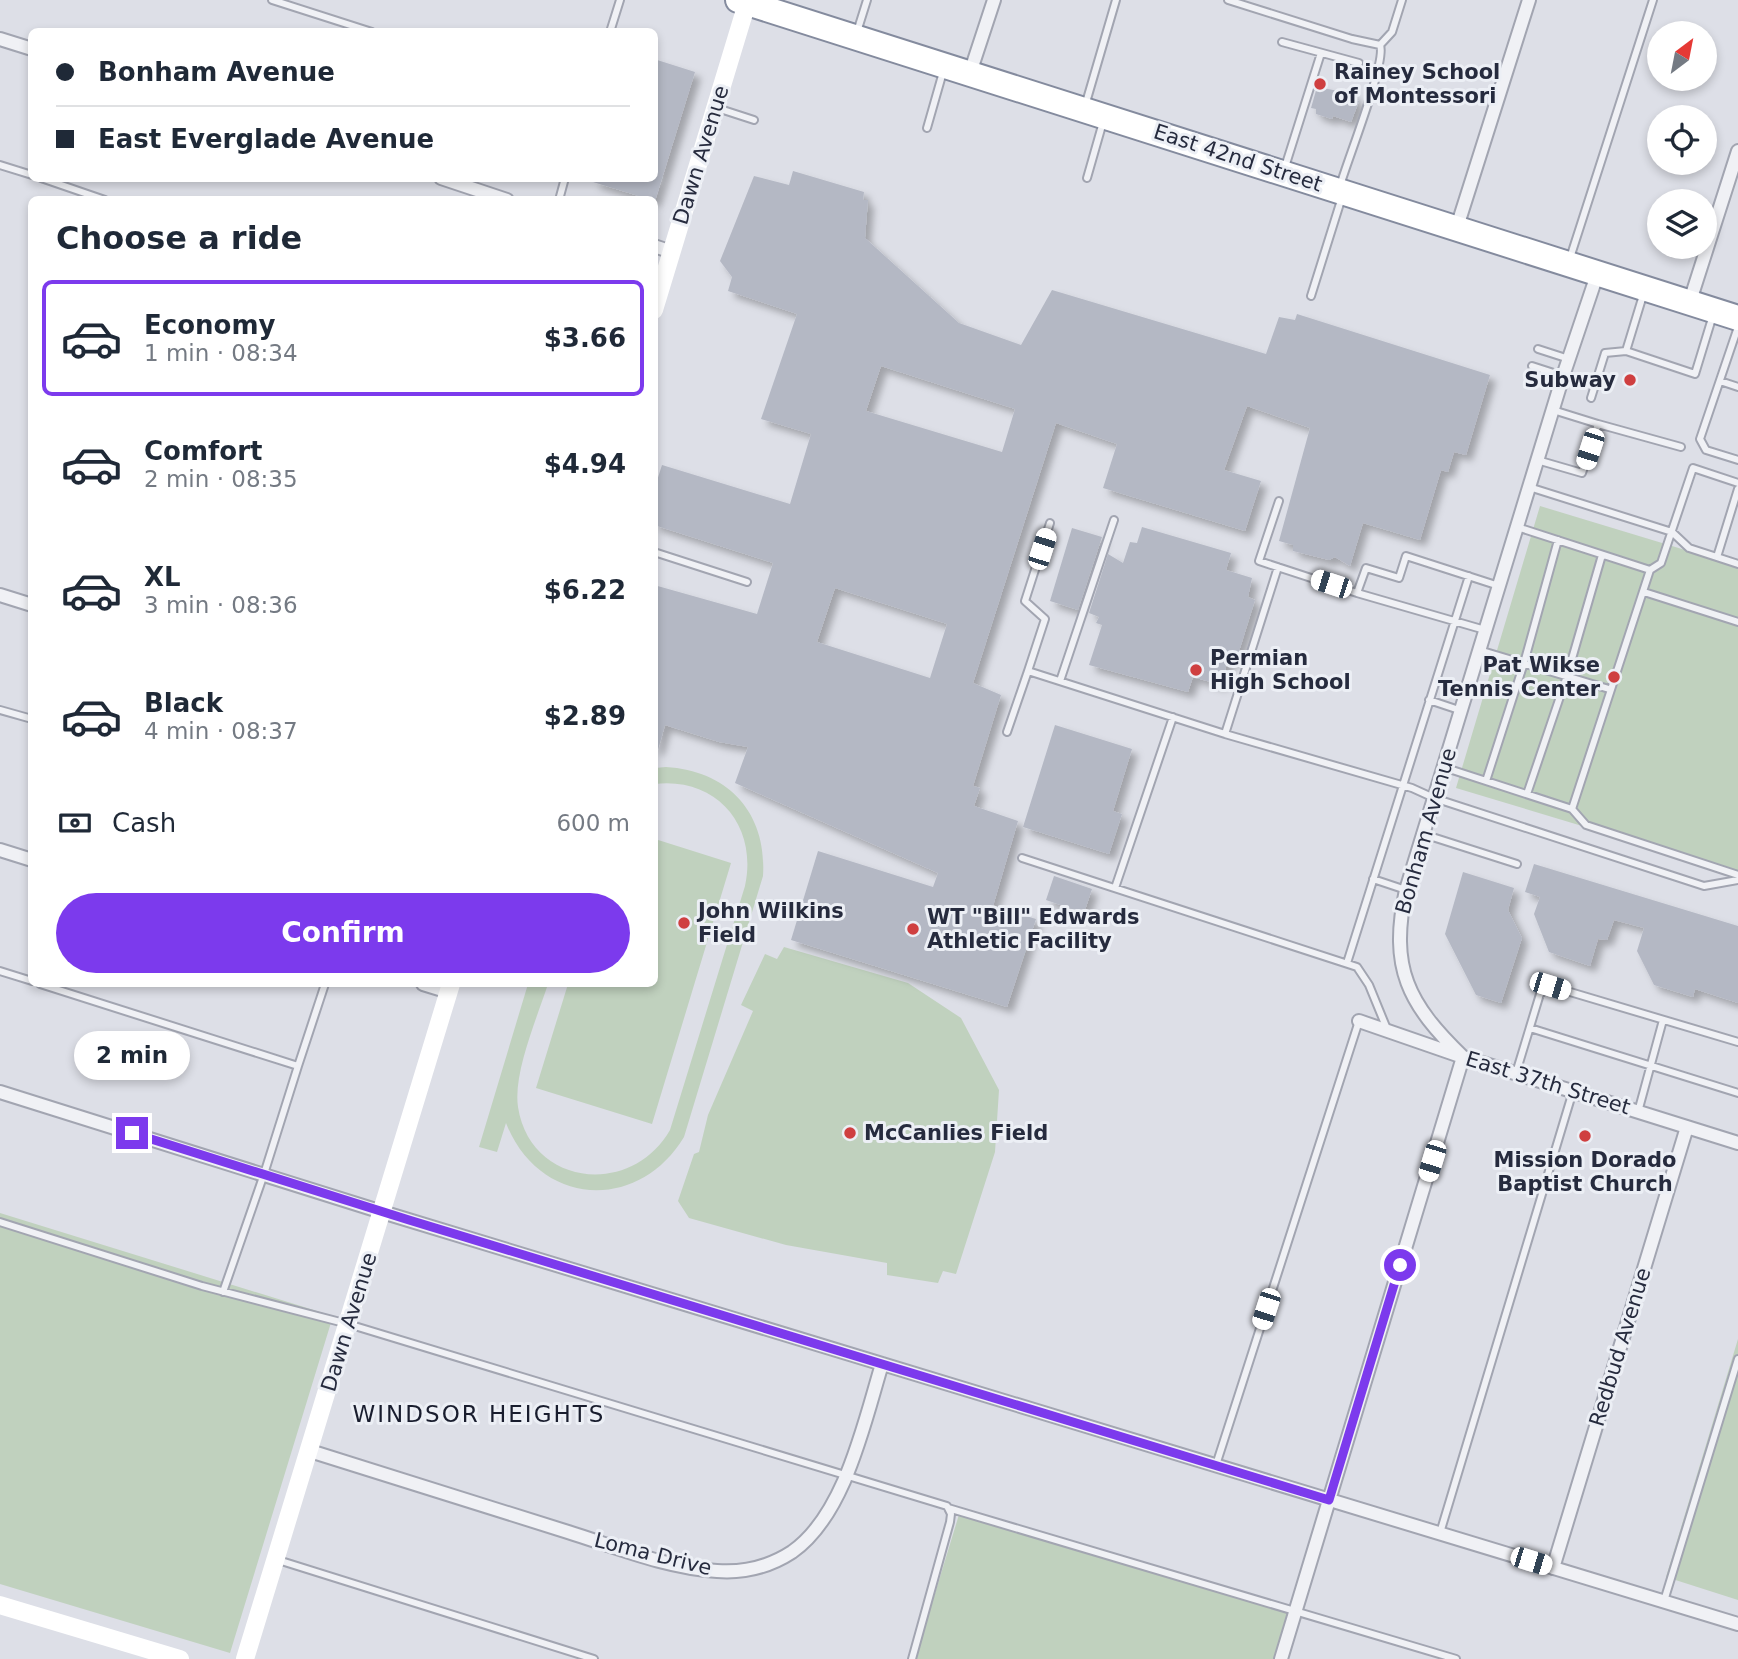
<!DOCTYPE html>
<html lang="en">
<head>
<meta charset="utf-8">
<style>
	body { margin:0; font-family:"DejaVu Sans",sans-serif; background:#f2f2f3; color:#1f2937; height:100vh; display:flex; flex-direction:column; font-size:26px; white-space:nowrap }
	* { box-sizing:border-box; margin:0 }
	p { font-size:23px; color:#747a83 }
	.icon { flex:none; width:38px; height:38px; fill:none; stroke:currentColor; stroke-width:2; stroke-linecap:round; stroke-linejoin:round }
	.map { position:relative; flex:1; overflow:hidden }
	.sheet { position:absolute; left:28px; top:196px; width:630px; height:791px; display:flex; flex-direction:column; background:#fff; border-radius:10px; box-shadow:0 4px 10px #0003 }
	.sheet>* { flex:none }
	.banner { position:absolute; left:28px; top:28px; width:630px; height:154px; border-radius:10px; box-shadow:0 4px 10px #0003; display:grid; align-content:center; height:154px; padding:0 28px; background:#fff }
	.needle { width:46px; rotate:32deg }
	.buttons { position:absolute; left:1647px; top:21px; display:grid; gap:14px }
	.buttons a { display:grid; place-items:center; width:70px; height:70px; border-radius:50%; background:#fff; box-shadow:0 4px 10px #0003; font-size:35px }
	.end { position:absolute; width:32px; height:32px; margin:-16px; border:9px solid #7c3aed; background:#fff; box-shadow:0 0 0 4px #fff }
	.from { border-radius:50% }
	.bubble { position:absolute; height:49px; border-radius:24px; background:#fff; box-shadow:0 4px 10px #0003; font-size:23px; font-weight:600; line-height:49px; text-align:center }
	.car { position:absolute; width:21px; height:42px; margin:-21px -10px; border-radius:9px; box-shadow:0 0 5px 2px #0007; background:linear-gradient(#fff 24%,#345 0 40%,#fff 0 76%,#345 0 86%,#fff 0) }
	.banner b { display:flex; align-items:center; gap:24px; height:66px; font-size:26px }
	.banner b+b { border-top:2px solid #e0e1e3 }
	.banner i { width:18px; height:18px; background:#1f2937 }
	ul { padding:0; list-style:none }
	li { display:flex; align-items:center; gap:21px; height:116px; margin:0 14px 10px; padding:0 14px; border:4px solid transparent; border-radius:10px }
	li div { flex:1 }
	li b { display:block; font-size:26px }
	li em { font-style:normal; font-weight:600 }
	li.selected { border-color:#7c3aed }
	li>.icon { width:63px; height:63px; stroke-width:1.5 }
	h2 { padding:0 28px; font-size:32px; line-height:84px }
	.pay { display:flex; align-items:center; gap:18px; height:77px; padding:0 28px; font-size:26px }
	.pay p { margin-inline-start:auto }
	.primary-button { display:flex; gap:14px; margin-top:auto; padding:14px 28px }
	.primary-button a { flex:1; height:80px; border-radius:42px; background:#7c3aed; color:#fff; font-size:28px; font-weight:600; line-height:80px; text-align:center }
	.map>svg:first-child { display:block }
	.green { fill:#c0d1be }
	.building { fill:#b4b8c4; fill-rule:evenodd; filter:url(#shadow) }
	.lines { fill:none; stroke-linecap:round; stroke-linejoin:round }
	.lane-casing { stroke:#a2a5b1; stroke-width:10 }
	.street-casing { stroke:#a2a5b1; stroke-width:16 }
	.highway-casing { stroke:#848b9e; stroke-width:28 }
	.lane { stroke:#f0f1f5; stroke-width:6 }
	.street { stroke:#f0f1f5; stroke-width:12 }
	.secondary { stroke:#fff; stroke-width:18 }
	.highway { stroke:#fff; stroke-width:24 }
	.route { stroke:#7c3aed; stroke-width:9 }
	.poi-dot { fill:#cf3f40; stroke:#eceff5; stroke-width:2.5 }
	.labels { text-anchor:middle; stroke-width:6; stroke-linejoin:round; paint-order:stroke }
	.poi-label { font-size:21px; font-weight:bold; fill:#262b3e; stroke:#eceff5; text-anchor:start }
	.street-label { font-size:21px; fill:#262b3e; stroke:#eceff5 }
	.neighbourhood-label { font-size:23px; letter-spacing:2px; fill:#191d2e; stroke:#eceff5 }
</style>
</head>
<body>
<div class="map">
<svg width="1738" height="1659" viewBox="0 0 1738 1659">
	<defs>
		<filter id="shadow"><feDropShadow dx="6" dy="6" stdDeviation="3.5" flood-color="#0004"/></filter>
	</defs>
	<rect width="100%" height="100%" fill="#dddfe7"/>
	<path class="green" d="M1540,506L1738,566V873L1456,788Z
		M666,767C729,771 767,813 763,876L684,1137C638,1213 539,1207 506,1123L497,1152L479,1147L528,984H548C537,1018 513,1073 518,1107C530,1186 631,1198 670,1130L745,886C758,826 717,777 655,784V768Z
		M655,839L731,863L652,1124L536,1088L568,984H654Z
		M784,947L908,983L961,1018L999,1090L995,1152L956,1274L943,1271L938,1283L887,1275V1263L786,1245L689,1218L678,1201L694,1154L699,1152L708,1115L753,1011L741,1005L765,954L777,959Z
		M0,1213L333,1316L230,1653L0,1584Z
		M1738,1339V1600L1666,1577Z
		M961,1508L1296,1610L1281,1659H915Z"/>
	<path class="building" d="M654,59L695,72L655,201L593,182L594,178H654Z
		M1317,87L1355,94L1354,100L1359,101L1351,122L1333,116L1332,119L1316,114V109L1311,108Z
		M793,171L864,192L863,200H868L865,238L959,323L1021,345L1052,290L1266,354L1279,317L1295,320L1297,314L1490,375L1466,455L1454,452L1448,472L1441,470L1420,540L1363,523L1350,566L1335,557L1329,560L1293,551V545L1279,541L1310,428L1247,406L1224,470L1261,481L1245,531L1103,488L1117,444L1056,423L973,683L1001,695L973,786L980,788L974,806L1018,821L993,906L1036,919L1007,1007L791,940L818,851L933,887L938,873L735,783L748,747L719,742L665,725L658,750L654,749V585L757,614L773,563L654,525V490L662,465L790,504L811,434L761,419L797,314L728,291L732,277L720,261L754,176L789,185ZM881,366L1015,409L1002,452L866,411ZM835,588L947,624L930,678L817,642Z
		M1142,527L1231,553L1226,570L1252,578L1248,597L1255,600L1236,661L1228,660L1221,685L1193,677L1188,692L1089,665L1102,625L1096,623L1099,617L1089,613L1108,554L1123,563L1130,542L1137,543Z
		M1072,528L1102,537L1078,610L1050,601Z
		M1055,725L1132,749L1113,811L1122,814L1109,854L1023,827Z
		M1534,864L1738,926V1003L1695,989L1693,997L1654,985L1637,951L1644,928L1614,920L1607,940L1598,939L1590,966L1549,952L1534,914L1540,897L1525,892Z
		M1463,872L1514,888L1508,910L1522,938L1501,1003L1476,995L1445,934Z
		M1054,876L1092,889L1084,913L1046,900Z"/>
	<g class="lines">
		<g class="lane-casing">
			<path id="lane" d="M272,0L372,32
				M1228,0L1352,39L1380,45L1392,32L1402,0
				M610,32L620,0
				M857,32L867,0
				M1282,42L1359,63
				M1085,106L1116,0
				M717,108L754,120
				M927,128L943,72
				M0,165L32,175
				M1285,167L1321,53
				M41,178L105,200
				M1087,178L1103,122
				M1340,186C1347,161 1387,61 1380,45
				M559,200L565,178
				M1570,258L1653,0
				M1644,292L1626,351L1695,374L1713,315
				M1311,296L1342,197
				M1738,327L1700,439L1706,450L1738,460
				M1538,349L1569,359
				M1532,366L1563,376
				M1720,381L1738,387
				M1591,398L1605,353L1626,351
				M1598,424L1681,447
				M1537,460L1582,473L1598,424L1553,410
				M1529,487L1672,532L1689,548L1738,564
				M1279,501L1259,561L1357,593L1366,568L1399,578L1406,556L1499,586
				M1050,523L1025,601L1045,619L1028,671L1225,734
				M1517,527L1650,570
				M654,552L747,582
				M1717,557L1738,489
				M1278,567L1225,734L1412,788L1434,798L1704,886L1738,880
				M1644,592L1738,622
				M1357,593L1485,630
				M1479,650L1609,689
				M1060,681L1114,520
				M1429,700L1459,710
				M0,710L32,719
				M1007,732L1028,671
				M1443,767L1572,809L1650,570L1661,563L1693,468L1738,483
				M1486,781L1524,663L1558,540
				M1527,794L1567,676L1602,555
				M1572,809L1586,825L1738,875
				M1423,834L1517,864
				M1022,858L1357,967L1369,985L1387,1029
				M1373,879L1406,890
				M1115,888L1173,717
				M1347,963L1469,576
				M0,971L32,981
				M40,984L298,1066L264,1174L223,1292
				M1530,1028L1738,1093
				M298,1066L325,984
				M1516,1073L1540,994L1550,986L1738,1042
				M1638,1112L1663,1020
				M0,1222L202,1286L348,1324L947,1506L951,1514L950,1522L912,1659
				M1216,1465L1359,1021
				M948,1508L1456,1659
				M1440,1533L1573,1091
				M278,1560L594,1659
				M1664,1601L1738,1359"/>
		</g>
		<g class="street-casing">
			<path id="street" d="M0,39L32,49
				M970,73L994,0
				M441,178L507,200
				M1457,227L1529,0
				M654,246L672,252
				M1690,301L1738,151
				M0,595L32,605
				M0,850L32,860
				M423,984L449,992
				M1359,1021L1463,1057L1738,1143
				M0,1092L382,1212L1738,1624
				M310,1451C396,1478 482,1505 568,1532C616,1547 666,1568 717,1571C744,1573 769,1567 792,1552C845,1515 864,1423 882,1364
				M1553,1568L1687,1127
				M1281,1659L1463,1057C1408,1004 1389,968 1406,890L1563,376L1598,272"/>
		</g>
		<g class="highway-casing">
			<path id="highway" d="M738,0L1738,318"/>
		</g>
		<use href="#lane" class="lane"/>
		<use href="#street" class="street"/>
		<path class="secondary" d="M654,310L748,0
			M0,1605L180,1659
			M245,1659L451,984"/>
		<use href="#highway" class="highway"/>
	</g>
	<g class="lines">
		<path class="route" d="M132,1133L409,1220L1329,1500L1400,1265"/>
	</g>
	<g class="poi-dot">
		<circle cx="1320" cy="84" r="7"/>
		<circle cx="1630" cy="380" r="7"/>
		<circle cx="1196" cy="670" r="7"/>
		<circle cx="1614" cy="677" r="7"/>
		<circle cx="684" cy="923" r="7"/>
		<circle cx="913" cy="929" r="7"/>
		<circle cx="850" cy="1133" r="7"/>
		<circle cx="1585" cy="1136" r="7"/>
	</g>
	<g class="labels">
		<g class="poi-label">
			<text x="1334" y="79">Rainey School<tspan x="1334" dy="24">of Montessori</tspan></text>
			<text x="1616" y="387" text-anchor="end">Subway</text>
			<text x="1210" y="665">Permian<tspan x="1210" dy="24">High School</tspan></text>
			<text x="1600" y="672" text-anchor="end">Pat Wikse<tspan x="1600" dy="24">Tennis Center</tspan></text>
			<text x="698" y="918">John Wilkins<tspan x="698" dy="24">Field</tspan></text>
			<text x="927" y="924">WT "Bill" Edwards<tspan x="927" dy="24">Athletic Facility</tspan></text>
			<text x="864" y="1140">McCanlies Field</text>
			<text x="1585" y="1167" text-anchor="middle">Mission Dorado<tspan x="1585" dy="24">Baptist Church</tspan></text>
		</g>
		<g class="street-label">
			<text transform="translate(701 155) rotate(-73)" y="7">Dawn Avenue</text>
			<text transform="translate(1238 158) rotate(18)" y="7">East 42nd Street</text>
			<text transform="translate(1426 831) rotate(-74)" y="7">Bonham Avenue</text>
			<text transform="translate(1548 1083) rotate(17)" y="7">East 37th Street</text>
			<text transform="translate(349 1322) rotate(-73)" y="7">Dawn Avenue</text>
			<text transform="translate(1620 1347) rotate(-73)" y="7">Redbud Avenue</text>
			<text transform="translate(653 1554) rotate(14)" y="7">Loma Drive</text>
		</g>
		<g class="neighbourhood-label">
			<text x="479" y="1422">WINDSOR HEIGHTS</text>
		</g>
	</g>
</svg>
<div class="buttons">
<a><svg class="needle" viewBox="-14 -14 28 28"><path d="M0-13l5 13h-10z" fill="#e53935"/><path d="M0 13l5-13h-10z" fill="#747a83"/></svg></a>
<a><svg class="icon" aria-label="locate" viewBox="0 0 24 24"><circle cx="12" cy="12" r="6"/><path d="M12 2v4M12 18v4M2 12h4M18 12h4"/></svg></a>
<a><svg class="icon" aria-label="layers" viewBox="0 0 24 24"><path d="M12 4l9 5-9 5-9-5zM3 14l9 5 9-5"/></svg></a>
</div>
<i class="end from" style="left:1400px;top:1265px"></i>
<i class="end" style="left:132px;top:1133px"></i>
<div class="bubble" style="left:74px;top:1031px;width:116px">2 min</div>
<i class="car" style="left:1590px;top:449px;rotate:198deg"></i>
<i class="car" style="left:1042px;top:549px;rotate:18deg"></i>
<i class="car" style="left:1331px;top:584px;rotate:288deg"></i>
<i class="car" style="left:1550px;top:986px;rotate:107deg"></i>
<i class="car" style="left:1432px;top:1161px;rotate:197deg"></i>
<i class="car" style="left:1266px;top:1309px;rotate:198deg"></i>
<i class="car" style="left:1531px;top:1561px;rotate:107deg"></i>
<div class="banner">
<b><i class="from"></i>Bonham Avenue</b>
<b><i></i>East Everglade Avenue</b>
</div>
<section class="sheet">
<h2>Choose a ride</h2>
<ul>
<li class="selected"><svg class="icon" aria-label="car" viewBox="0 0 24 24"><path d="M5 17H2v-5l4-1 3-4h7l3 4 3 1v5h-3M9 17h6M6 11h13"/><circle cx="7" cy="17" r="2"/><circle cx="17" cy="17" r="2"/></svg><div><b>Economy</b><p>1 min · 08:34</p></div><em>$3.66</em></li>
<li><svg class="icon" aria-label="car" viewBox="0 0 24 24"><path d="M5 17H2v-5l4-1 3-4h7l3 4 3 1v5h-3M9 17h6M6 11h13"/><circle cx="7" cy="17" r="2"/><circle cx="17" cy="17" r="2"/></svg><div><b>Comfort</b><p>2 min · 08:35</p></div><em>$4.94</em></li>
<li><svg class="icon" aria-label="car" viewBox="0 0 24 24"><path d="M5 17H2v-5l4-1 3-4h7l3 4 3 1v5h-3M9 17h6M6 11h13"/><circle cx="7" cy="17" r="2"/><circle cx="17" cy="17" r="2"/></svg><div><b>XL</b><p>3 min · 08:36</p></div><em>$6.22</em></li>
<li><svg class="icon" aria-label="car" viewBox="0 0 24 24"><path d="M5 17H2v-5l4-1 3-4h7l3 4 3 1v5h-3M9 17h6M6 11h13"/><circle cx="7" cy="17" r="2"/><circle cx="17" cy="17" r="2"/></svg><div><b>Black</b><p>4 min · 08:37</p></div><em>$2.89</em></li>
</ul>
<div class="pay"><svg class="icon" aria-label="cash" viewBox="0 0 24 24"><path d="M3 7h18v10H3z"/><circle cx="12" cy="12" r="2"/></svg>Cash<p>600 m</p></div>
<div class="primary-button"><a>Confirm</a></div>
</section>
</div>
</body>
</html>
